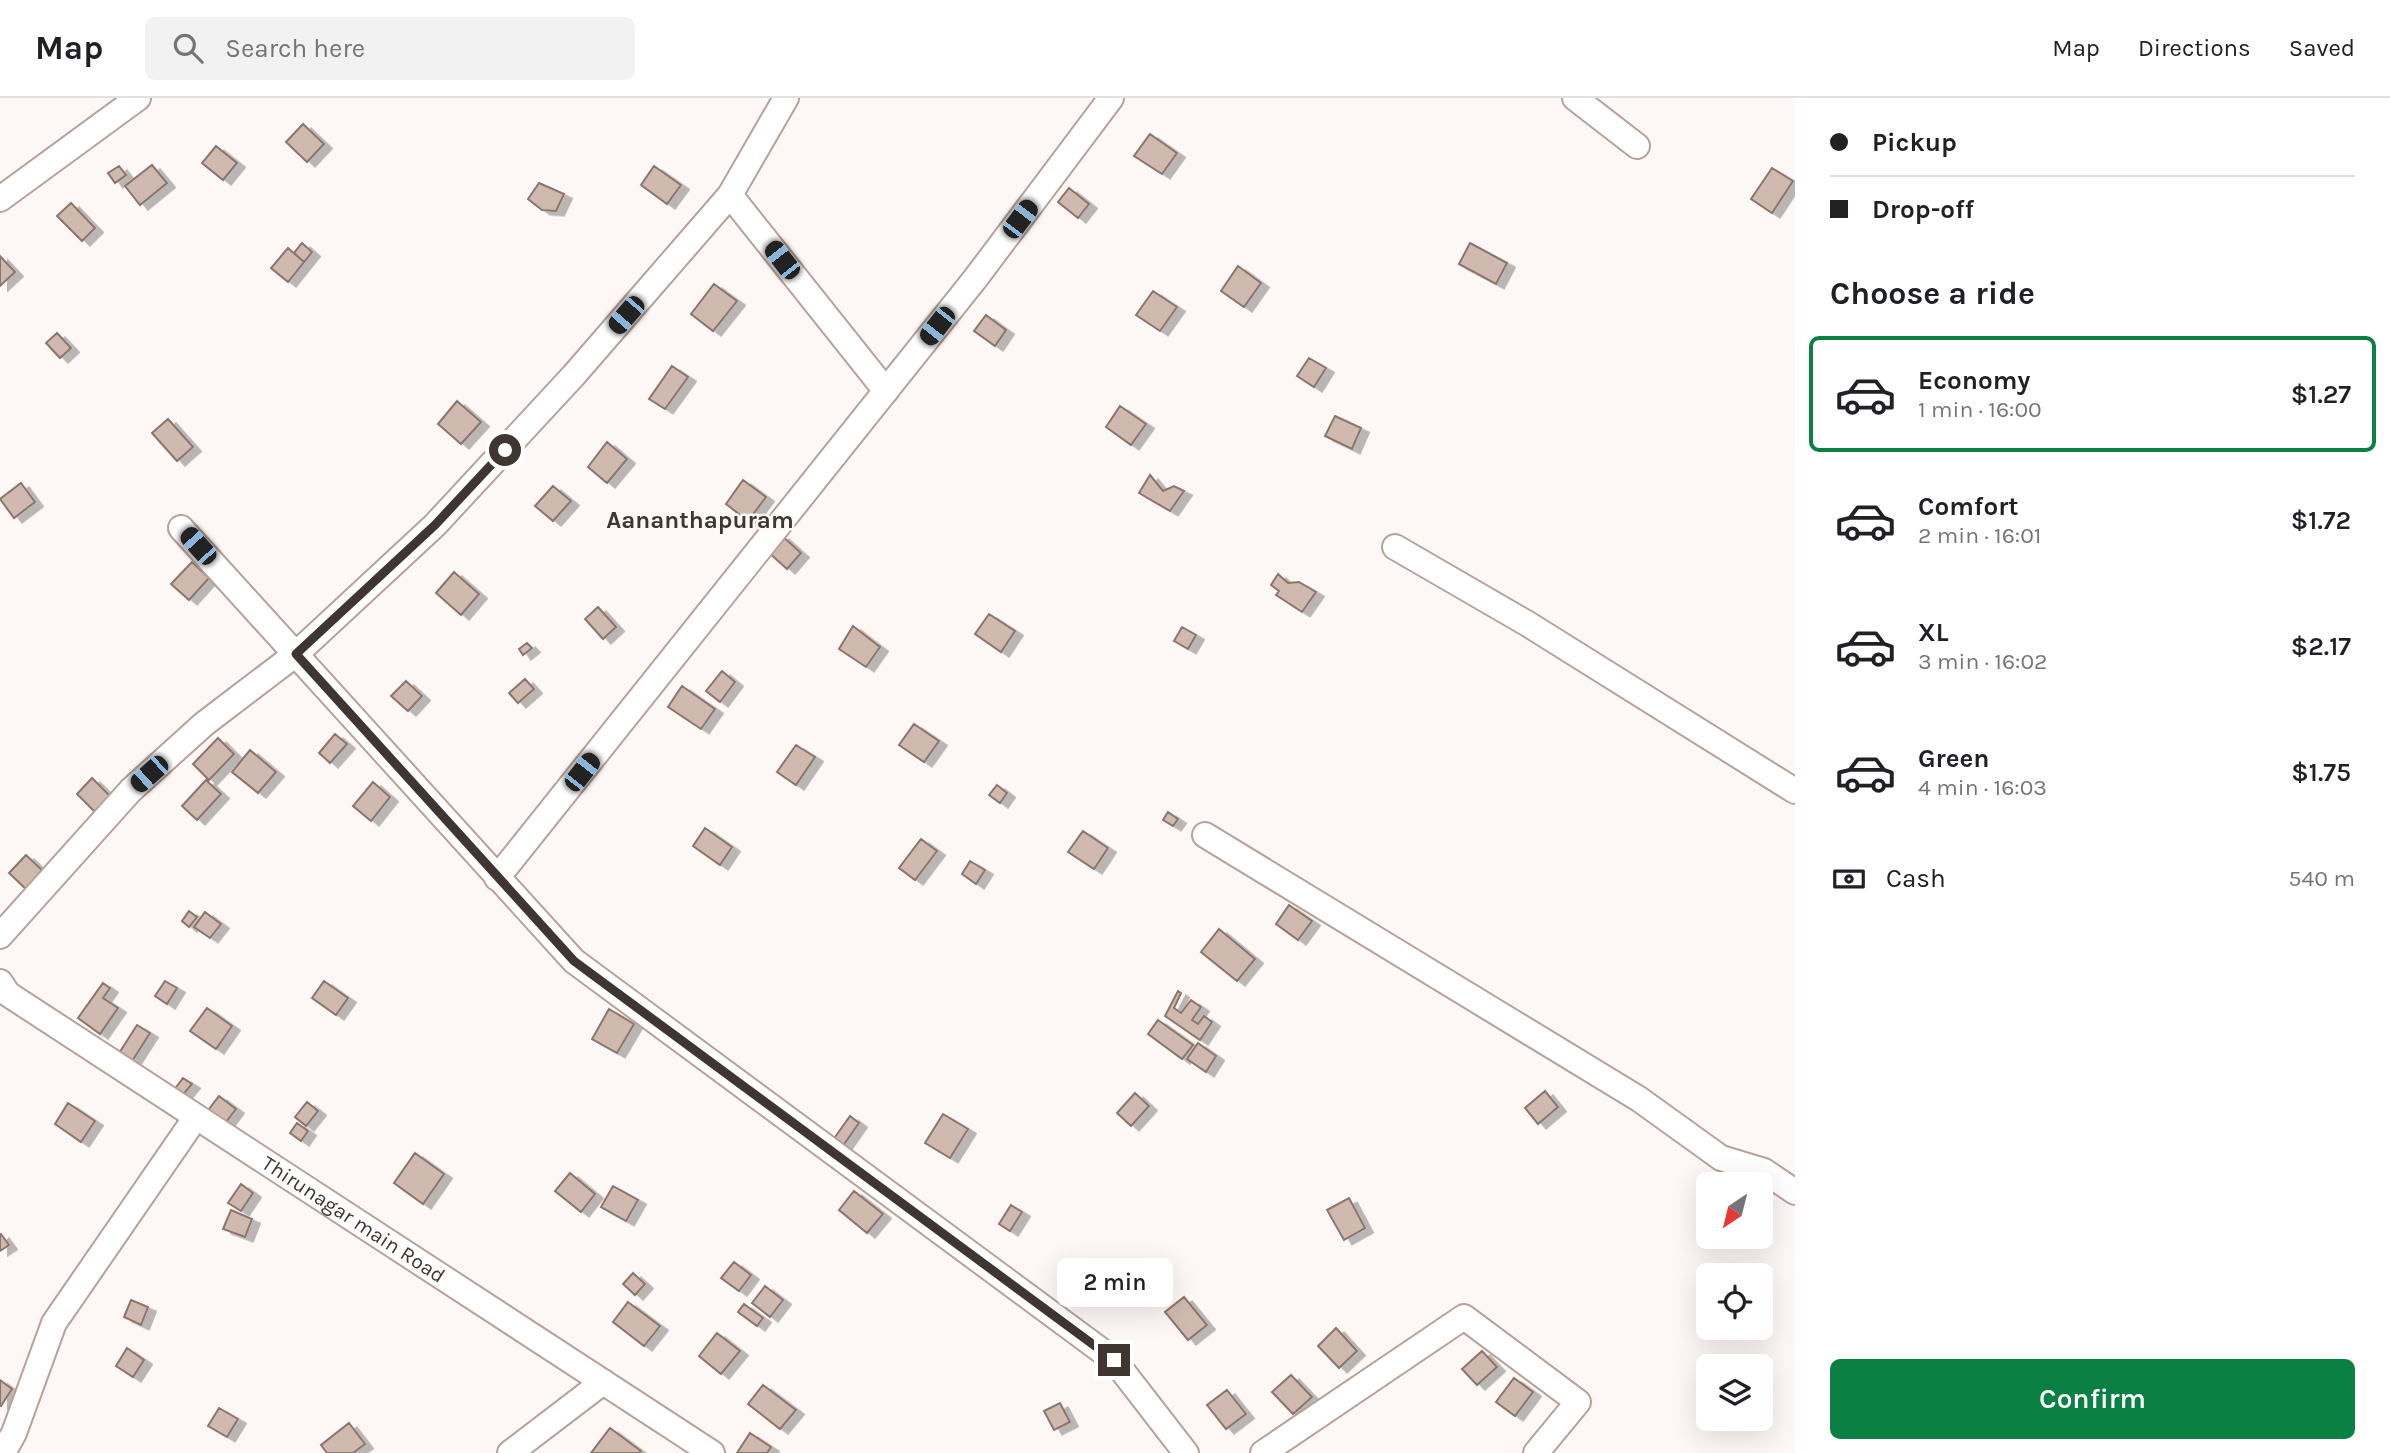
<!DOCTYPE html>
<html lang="en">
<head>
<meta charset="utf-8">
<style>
	body { margin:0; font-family:Karla,sans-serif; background:#f2f2f2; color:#202124; height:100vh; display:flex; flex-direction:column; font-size:26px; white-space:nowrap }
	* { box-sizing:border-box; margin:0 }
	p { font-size:23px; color:#757577 }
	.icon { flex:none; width:38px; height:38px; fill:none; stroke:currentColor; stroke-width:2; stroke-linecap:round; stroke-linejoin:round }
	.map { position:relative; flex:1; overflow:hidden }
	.details { display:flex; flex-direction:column; background:#fff; width:595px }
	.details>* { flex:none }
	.hud { display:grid; align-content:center; height:154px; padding:0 35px; background:#fff }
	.needle { width:46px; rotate:215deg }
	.buttons { position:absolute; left:1696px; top:1074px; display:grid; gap:14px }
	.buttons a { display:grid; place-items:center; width:77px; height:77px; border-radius:10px; background:#fff; box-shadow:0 7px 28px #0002; font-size:35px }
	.end { position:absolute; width:32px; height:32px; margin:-16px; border:9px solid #3f3531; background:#fff; box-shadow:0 0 0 4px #fff }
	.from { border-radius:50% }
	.bubble { position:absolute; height:49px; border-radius:10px; background:#fff; box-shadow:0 7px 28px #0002; font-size:23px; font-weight:600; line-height:49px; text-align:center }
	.car { position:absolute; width:21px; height:42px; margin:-21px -10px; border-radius:9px; box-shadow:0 0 5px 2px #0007; background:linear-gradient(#222 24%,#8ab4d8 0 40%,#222 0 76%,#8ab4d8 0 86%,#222 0) }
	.hud b { display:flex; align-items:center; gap:24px; height:66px; font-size:26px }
	.hud b+b { border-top:2px solid #e0e0e0 }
	.hud i { width:18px; height:18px; background:#202124 }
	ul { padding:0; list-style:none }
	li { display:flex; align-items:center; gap:21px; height:116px; margin:0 14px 10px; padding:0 21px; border:4px solid transparent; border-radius:10px }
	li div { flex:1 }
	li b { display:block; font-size:26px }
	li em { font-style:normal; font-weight:600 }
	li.on { border-color:#0b8043 }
	li>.icon { width:63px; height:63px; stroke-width:1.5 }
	h2 { padding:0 35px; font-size:32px; line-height:84px }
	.pay { display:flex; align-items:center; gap:18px; height:77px; padding:0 35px; font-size:26px }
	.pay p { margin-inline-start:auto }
	.button { display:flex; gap:14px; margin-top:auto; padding:14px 35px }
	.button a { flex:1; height:80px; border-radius:10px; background:#0b8043; color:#fff; font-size:28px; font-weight:600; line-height:80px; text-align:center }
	header { display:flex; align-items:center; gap:42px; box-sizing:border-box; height:98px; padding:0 35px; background:#fff; border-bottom:2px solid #e0e0e0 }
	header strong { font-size:33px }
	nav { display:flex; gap:38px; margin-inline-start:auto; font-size:24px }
	.search { width:490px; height:63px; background:#f2f2f2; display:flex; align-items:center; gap:18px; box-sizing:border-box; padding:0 24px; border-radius:10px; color:#757577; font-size:26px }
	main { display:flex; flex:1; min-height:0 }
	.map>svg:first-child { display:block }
	.building { fill:#d0baaf; stroke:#8b766c; stroke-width:2; filter:url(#shadow) }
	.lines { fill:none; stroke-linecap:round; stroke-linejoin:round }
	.minor-casing { stroke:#b8a298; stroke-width:28 }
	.minor { stroke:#fff; stroke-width:24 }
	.route { stroke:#3f3531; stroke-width:9 }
	.labels { text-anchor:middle; stroke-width:5; stroke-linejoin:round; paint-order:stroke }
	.street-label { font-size:21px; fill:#3f3531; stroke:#fdf8f6 }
	.quarter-label { font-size:24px; font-weight:bold; fill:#3f3531; stroke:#fdf8f6 }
</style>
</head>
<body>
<header>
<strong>Map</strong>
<div class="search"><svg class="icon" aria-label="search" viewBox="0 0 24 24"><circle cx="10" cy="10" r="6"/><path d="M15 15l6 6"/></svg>Search here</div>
<nav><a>Map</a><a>Directions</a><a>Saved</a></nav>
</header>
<main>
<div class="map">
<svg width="1795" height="1355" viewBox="0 0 1795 1355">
	<defs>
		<filter id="shadow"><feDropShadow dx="8" dy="4.5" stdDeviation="0" flood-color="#0004"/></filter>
	</defs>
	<rect width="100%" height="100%" fill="#fdf8f6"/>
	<path class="building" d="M303,26L324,46L307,64L286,44Z
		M1150,36L1177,55L1162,76L1134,58Z
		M216,48L237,65L223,82L202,65Z
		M152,67L167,85L140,107L125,88Z
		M119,68L126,77L115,85L108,75Z
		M654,68L681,87L667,106L641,87Z
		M1772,70L1793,83L1772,115L1751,101Z
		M539,85L564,96L556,113L542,112L528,101Z
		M1069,90L1089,106L1078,120L1058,104Z
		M71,105L95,130L82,143L57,118Z
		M302,145L312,154L304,164L294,155Z
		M1470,145L1507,165L1496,186L1459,166Z
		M288,150L304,164L288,184L271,170Z
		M0,158L15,174L0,188Z
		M1238,168L1261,185L1244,209L1221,193Z
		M714,186L737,203L713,233L691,216Z
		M1153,193L1177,209L1160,233L1136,217Z
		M986,217L1006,232L995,248L974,233Z
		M57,235L71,250L60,260L46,245Z
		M1309,260L1326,270L1314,289L1297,278Z
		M672,268L688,279L665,311L649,301Z
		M457,303L481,324L461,346L438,326Z
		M1120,308L1146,326L1131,347L1106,329Z
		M1335,318L1361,330L1352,351L1325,338Z
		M168,321L193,349L177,363L152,335Z
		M607,344L627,361L607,385L588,369Z
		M1150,377L1163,393L1174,388L1184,393L1170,413L1139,395Z
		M743,382L766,399L748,423L726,406Z
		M21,385L35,404L14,420L0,401Z
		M553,388L571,403L553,423L535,408Z
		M781,437L801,455L787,471L767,453Z
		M192,464L209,480L189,502L171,486Z
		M454,474L479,496L461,517L436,495Z
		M1278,476L1288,485L1299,484L1316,494L1302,514L1276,497L1279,493L1271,487Z
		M598,509L616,529L603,541L585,521Z
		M989,516L1015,533L1001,554L975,536Z
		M853,528L880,549L866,569L839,551Z
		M1182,529L1196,537L1188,551L1174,543Z
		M527,545L532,550L523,557L519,551Z
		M722,573L735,584L720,604L706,593Z
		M525,581L534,591L518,605L509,595Z
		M406,583L422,598L408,613L391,598Z
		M682,588L715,611L701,631L668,609Z
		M914,626L939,643L924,664L899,647Z
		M335,636L347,646L330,665L319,655Z
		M218,640L234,656L209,682L193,666Z
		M796,647L815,659L796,687L777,674Z
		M250,652L276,674L258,695L232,674Z
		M92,680L111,699L95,714L77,696Z
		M206,682L221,696L197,722L182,708Z
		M373,684L390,699L371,723L353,708Z
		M997,687L1007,695L1000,705L989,697Z
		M1168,714L1178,721L1173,728L1163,722Z
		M705,730L732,749L720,767L693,748Z
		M1083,733L1108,750L1094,771L1068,754Z
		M921,741L937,753L915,782L899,770Z
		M26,757L45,775L28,793L9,775Z
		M970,763L985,772L976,786L962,776Z
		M1289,807L1312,823L1298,842L1276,826Z
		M189,813L197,819L189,829L182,823Z
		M205,814L221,826L210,840L194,829Z
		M1219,831L1255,861L1237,883L1201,854Z
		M165,883L177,890L167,906L155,898Z
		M324,883L348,900L336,917L312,900Z
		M103,885L110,890L103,900L118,910L100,936L78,920Z
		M1178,893L1181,895L1174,910L1181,915L1191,902L1201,909L1192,922L1198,926L1204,918L1212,924L1200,942L1165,918Z
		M207,910L232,928L216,951L190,933Z
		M609,911L634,926L617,955L592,941Z
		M1158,922L1193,947L1182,961L1148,936Z
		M137,927L150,935L129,968L116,960Z
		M1198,945L1216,958L1206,974L1187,961Z
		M183,980L192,986L182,998L174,992Z
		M1545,993L1558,1009L1538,1026L1525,1010Z
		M1135,995L1149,1008L1131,1028L1117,1015Z
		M219,998L236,1011L223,1028L206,1015Z
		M307,1004L318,1013L306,1028L295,1019Z
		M68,1005L95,1023L81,1044L55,1026Z
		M943,1016L968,1031L950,1060L925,1045Z
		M850,1018L859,1025L842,1049L833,1042Z
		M297,1025L308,1033L301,1043L290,1035Z
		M415,1055L444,1076L423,1106L394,1085Z
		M570,1075L595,1096L581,1114L555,1093Z
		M241,1086L253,1095L241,1113L228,1105Z
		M613,1088L638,1102L626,1123L601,1109Z
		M854,1093L883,1116L867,1135L839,1112Z
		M1349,1100L1365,1130L1344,1142L1327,1112Z
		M1011,1107L1022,1114L1010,1133L999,1126Z
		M231,1112L252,1121L245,1139L223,1131Z
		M1,1136L9,1147L0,1153V1137Z
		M734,1164L751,1177L739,1193L721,1180Z
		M633,1175L645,1186L635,1197L623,1186Z
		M765,1188L783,1202L770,1219L752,1205Z
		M1184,1199L1207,1227L1188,1242L1165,1214Z
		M131,1202L148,1209L141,1227L124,1219Z
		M628,1204L660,1228L644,1248L613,1224Z
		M744,1206L763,1220L757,1228L738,1214Z
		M1336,1230L1357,1253L1339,1270L1318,1248Z
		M717,1235L740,1253L721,1276L699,1258Z
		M127,1250L144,1262L133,1279L116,1268Z
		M1482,1253L1497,1269L1477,1287L1462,1271Z
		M1291,1277L1312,1299L1293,1316L1272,1294Z
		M1514,1280L1533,1294L1515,1318L1496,1304Z
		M0,1282L12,1291L1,1308L0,1307Z
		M763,1287L796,1312L780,1331L748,1306Z
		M1227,1292L1246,1316L1226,1331L1207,1307Z
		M1060,1305L1070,1324L1054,1332L1044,1313Z
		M219,1310L238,1321L227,1339L208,1328Z
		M349,1325L365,1346L353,1355H327L321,1347Z
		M610,1330L641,1353L639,1355H591Z
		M750,1335L771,1349L767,1355H737Z"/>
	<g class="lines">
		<g class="minor-casing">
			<g id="minor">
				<path d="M1575,0L1637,48"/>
				<path d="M730,97L886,293"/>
				<path d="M0,101L138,0"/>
				<path d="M181,430L574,863L1114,1262L1186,1355"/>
				<path d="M1395,449L1528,526L1795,693"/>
				<path d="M1205,737L1639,1001L1721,1060L1764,1073L1795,1094"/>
				<path d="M497,780L975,181L1111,0"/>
				<path d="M0,838L131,692L204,626L296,556L435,427L574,277L730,97L786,0"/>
				<path id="s1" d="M0,884L8,896L712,1355"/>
				<path d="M3,1355L14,1335L54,1225L196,1019"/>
				<path d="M510,1355L603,1284"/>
				<path d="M1263,1355L1464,1219L1578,1304L1536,1355"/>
			</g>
		</g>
		<use href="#minor" class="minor"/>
	</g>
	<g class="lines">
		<path class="route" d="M505,352L435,427L296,556L574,863L1114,1262"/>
	</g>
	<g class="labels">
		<g class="street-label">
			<text dy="7" stroke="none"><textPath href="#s1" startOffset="427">Thirunagar main Road</textPath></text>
		</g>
		<g class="quarter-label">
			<text x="700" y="430">Aananthapuram</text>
		</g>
	</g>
</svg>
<div class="buttons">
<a><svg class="needle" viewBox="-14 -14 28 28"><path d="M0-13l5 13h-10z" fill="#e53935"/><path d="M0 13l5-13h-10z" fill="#757577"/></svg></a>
<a><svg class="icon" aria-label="locate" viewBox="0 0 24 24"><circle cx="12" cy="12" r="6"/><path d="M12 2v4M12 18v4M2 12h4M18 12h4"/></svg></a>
<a><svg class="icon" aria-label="layers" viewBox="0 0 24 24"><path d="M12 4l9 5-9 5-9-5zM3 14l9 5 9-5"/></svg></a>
</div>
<i class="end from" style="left:505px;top:352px"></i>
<i class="end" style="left:1114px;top:1262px"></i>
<div class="bubble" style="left:1057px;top:1160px;width:116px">2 min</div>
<i class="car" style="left:1020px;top:121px;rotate:37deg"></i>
<i class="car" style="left:782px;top:162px;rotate:322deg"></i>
<i class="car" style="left:626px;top:217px;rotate:221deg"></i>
<i class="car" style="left:937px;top:228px;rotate:218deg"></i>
<i class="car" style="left:198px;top:448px;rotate:318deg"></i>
<i class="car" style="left:582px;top:674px;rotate:38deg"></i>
<i class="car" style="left:149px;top:676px;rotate:228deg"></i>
</div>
<section class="details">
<div class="hud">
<b><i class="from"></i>Pickup</b>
<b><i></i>Drop-off</b>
</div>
<h2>Choose a ride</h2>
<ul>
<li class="on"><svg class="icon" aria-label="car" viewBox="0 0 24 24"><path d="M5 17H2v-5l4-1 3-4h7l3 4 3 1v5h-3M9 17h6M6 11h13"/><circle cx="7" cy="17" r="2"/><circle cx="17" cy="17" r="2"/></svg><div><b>Economy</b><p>1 min · 16:00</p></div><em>$1.27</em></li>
<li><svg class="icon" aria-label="car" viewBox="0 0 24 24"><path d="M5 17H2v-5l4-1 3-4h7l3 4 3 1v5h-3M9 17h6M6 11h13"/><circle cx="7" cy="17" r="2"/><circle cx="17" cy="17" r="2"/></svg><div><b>Comfort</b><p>2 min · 16:01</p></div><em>$1.72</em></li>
<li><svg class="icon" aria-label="car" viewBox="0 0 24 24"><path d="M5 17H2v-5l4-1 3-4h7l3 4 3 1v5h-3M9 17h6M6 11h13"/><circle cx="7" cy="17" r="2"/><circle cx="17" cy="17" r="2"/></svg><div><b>XL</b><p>3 min · 16:02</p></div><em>$2.17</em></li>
<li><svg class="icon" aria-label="car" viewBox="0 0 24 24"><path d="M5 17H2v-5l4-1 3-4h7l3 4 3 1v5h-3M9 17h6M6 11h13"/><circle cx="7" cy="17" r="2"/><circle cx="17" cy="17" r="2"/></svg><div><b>Green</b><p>4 min · 16:03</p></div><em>$1.75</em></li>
</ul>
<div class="pay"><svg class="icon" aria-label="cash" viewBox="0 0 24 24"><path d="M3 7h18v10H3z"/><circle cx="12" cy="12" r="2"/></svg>Cash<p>540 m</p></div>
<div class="button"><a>Confirm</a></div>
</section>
</main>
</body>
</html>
